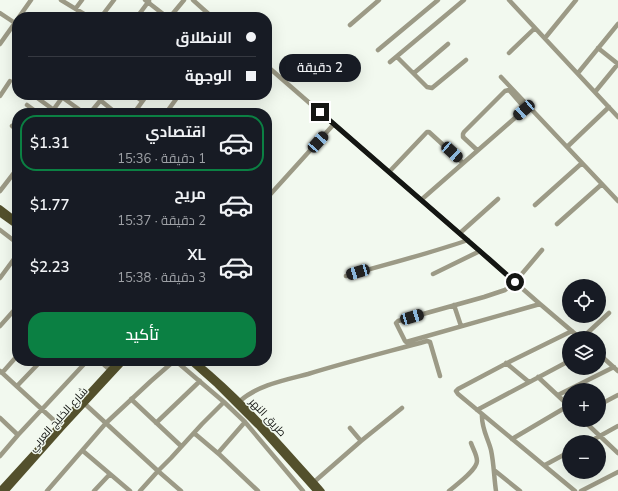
<!DOCTYPE html>
<html lang="ar">
<head>
<meta charset="utf-8">
<style>
	body { margin:0; font-family:"Nunito Sans",Cairo,sans-serif; background:#20242c; color:#f1f3f6; direction:rtl; height:100vh; display:flex; flex-direction:column; font-size:15px; white-space:nowrap }
	* { box-sizing:border-box; margin:0 }
	p { font-size:13px; color:#9ea1a6 }
	.icon { flex:none; width:22px; height:22px; fill:none; stroke:currentColor; stroke-width:2; stroke-linecap:round; stroke-linejoin:round }
	.map { position:relative; flex:1; overflow:hidden; direction:ltr }
	.details { position:absolute; left:12px; top:108px; width:260px; height:258px; display:flex; flex-direction:column; background:#171b24; border-radius:16px; box-shadow:0 4px 16px #0002; direction:rtl }
	.details>* { flex:none }
	.guide { position:absolute; left:12px; top:12px; width:260px; height:88px; border-radius:16px; box-shadow:0 4px 16px #0002; direction:rtl; display:grid; align-content:center; height:88px; padding:0 16px; background:#171b24 }
	.tools { position:absolute; left:562px; top:279px; display:grid; gap:8px }
	.tools a { display:grid; place-items:center; width:44px; height:44px; border-radius:50%; background:#171b24; box-shadow:0 4px 16px #0002; font-size:20px }
	.end { position:absolute; width:18px; height:18px; margin:-9px; border:5px solid #141613; background:#fff; box-shadow:0 0 0 2px #fff }
	.from { border-radius:50% }
	.bubble { position:absolute; height:28px; border-radius:14px; background:#171b24; box-shadow:0 4px 16px #0002; font-size:13px; font-weight:600; line-height:28px; text-align:center; direction:rtl }
	.car { position:absolute; width:12px; height:24px; margin:-12px -6px; border-radius:5px; box-shadow:0 0 3px 1px #0007; background:linear-gradient(#222 24%,#8ab4d8 0 40%,#222 0 76%,#8ab4d8 0 86%,#222 0) }
	.guide b { display:flex; align-items:center; gap:14px; height:38px; font-size:15px }
	.guide b+b { border-top:1px solid #363941 }
	.guide i { width:10px; height:10px; background:#f1f3f6 }
	ul { padding:7px 0 0; list-style:none }
	li { display:flex; align-items:center; gap:12px; height:56px; margin:0 8px 6px; padding:0 8px; border:2px solid transparent; border-radius:16px }
	li div { flex:1 }
	li b { display:block; font-size:15px }
	li em { font-style:normal; font-weight:600 }
	li.selected { border-color:#0b8043 }
	li>.icon { width:36px; height:36px; stroke-width:1.5 }
	.primary-button { display:flex; gap:8px; margin-top:auto; padding:8px 16px }
	.primary-button a { flex:1; height:46px; border-radius:16px; background:#0b8043; color:#fff; font-size:16px; font-weight:600; line-height:46px; text-align:center }
	.map>svg:first-child { display:block }
	.lines { fill:none; stroke-linecap:round; stroke-linejoin:round }
	.minor { stroke:#9c9a86; stroke-width:4.5 }
	.major { stroke:#53502c; stroke-width:5.5 }
	.route { stroke:#141613; stroke-width:5 }
	.labels { text-anchor:middle; stroke-width:3; stroke-linejoin:round; paint-order:stroke }
	.street-label { font-size:11px; fill:#141613; stroke:#f2f9ef }
</style>
</head>
<body>
<div class="map">
<svg width="618" height="491" viewBox="0 0 618 491">
	<rect width="100%" height="100%" fill="#f2f9ef"/>
	<g class="lines">
		<path class="minor" d="M61,0L89,17
			M145,0L167,17
			M193,0L212,17
			M509,0L618,117
			M76,8L82,0
			M0,13L15,23
			M19,17L31,0
			M101,17L114,0
			M137,17L149,1
			M170,17L184,0
			M350,25L379,0
			M545,38L576,0
			M0,44L17,20
			M598,48L618,64
			M378,50L438,0
			M509,53L535,28
			M397,57L427,87L432,88L466,60
			M390,62L464,0
			M267,66L421,200L540,304L580,338
			M414,73L448,44
			M578,73L618,24
			M501,77L618,201
			M595,92L618,64
			M59,95L84,113
			M134,95L142,101
			M171,95L176,99
			M0,96L10,81
			M36,97L58,113
			M100,100L116,113
			M27,105L38,113
			M51,113L64,95
			M90,113L105,95
			M134,113L147,95
			M166,113L179,95
			M12,126L17,130
			M567,147L609,107
			M389,172L427,132H429L463,163
			M0,191L17,169
			M267,198L334,124
			M421,200L524,110L523,106L509,90L505,91L464,132L463,134V137L477,150
			M535,205L582,163
			M557,224L602,184
			M0,230L17,243
			M460,233L498,199
			M433,274L480,251
			M346,276C387,264 428,254 468,240
			M0,278L17,255
			M540,304L406,342L405,341L396,323L398,321L484,297L505,290L515,282L542,250
			M454,305L461,326
			M0,326L17,307
			M572,331L511,361L458,389L456,391L458,394L575,491
			M582,338L609,313
			M599,354L618,371
			M100,361L110,370
			M506,363L529,382
			M0,371L59,425
			M2,373L17,356
			M538,377L569,406
			M17,386L41,361
			M558,395L614,367
			M131,399L181,446
			M240,401C258,385 285,380 308,374C347,362 387,352 427,341L430,342L440,376
			M85,404L158,471L181,491
			M599,405L618,395
			M477,410L569,361
			M482,414C481,428 488,438 491,450C494,464 494,478 496,491
			M0,418L18,435
			M583,420L618,453
			M156,423L200,381
			M350,428L361,441
			M194,433L220,455L258,491
			M512,439L568,406
			M589,442L618,426
			M83,451L130,491
			M218,453L245,422
			M0,456L18,435L87,361
			M545,465L569,452
			M494,470L520,491
			M314,482L361,441L402,408
			M47,491L106,423L151,381L174,361L177,362L224,402L245,422L303,491
			M94,491L110,474
			M140,491L158,471L171,458L202,424L224,402
			M449,491C456,485 477,470 477,461C477,455 473,449 471,443
			M581,491L618,472"/>
		<path class="major" d="M0,208L17,221
			M0,214L17,226
			M190,361L217,385L258,426L316,491
			M195,361C213,376 231,392 247,409C273,435 297,463 322,491
			M0,490L118,361
			M6,491L62,428L124,361"/>
	</g>
	<g class="lines">
		<path class="route" d="M320,112L489,259L515,282"/>
	</g>
	<g class="labels">
		<g class="street-label">
			<text transform="translate(268 417) rotate(47)" y="4">طريق النهر</text>
			<text transform="translate(58 419) rotate(-48)" y="4">شارع الخليج العربي</text>
		</g>
	</g>
</svg>
<div class="tools">
<a><svg class="icon" aria-label="locate" viewBox="0 0 24 24"><circle cx="12" cy="12" r="6"/><path d="M12 2v4M12 18v4M2 12h4M18 12h4"/></svg></a>
<a><svg class="icon" aria-label="layers" viewBox="0 0 24 24"><path d="M12 4l9 5-9 5-9-5zM3 14l9 5 9-5"/></svg></a>
<a>+</a>
<a>−</a>
</div>
<i class="end from" style="left:515px;top:282px"></i>
<i class="end" style="left:320px;top:112px"></i>
<div class="bubble" style="left:279px;top:54px;width:82px">2 دقيقة</div>
<i class="car" style="left:524px;top:110px;rotate:229deg"></i>
<i class="car" style="left:318px;top:142px;rotate:42deg"></i>
<i class="car" style="left:452px;top:152px;rotate:132deg"></i>
<i class="car" style="left:358px;top:272px;rotate:254deg"></i>
<i class="car" style="left:412px;top:317px;rotate:74deg"></i>
<div class="guide">
<b><i class="from"></i>الانطلاق</b>
<b><i></i>الوجهة</b>
</div>
<section class="details">
<ul>
<li class="selected"><svg class="icon" aria-label="car" viewBox="0 0 24 24"><path d="M5 17H2v-5l4-1 3-4h7l3 4 3 1v5h-3M9 17h6M6 11h13"/><circle cx="7" cy="17" r="2"/><circle cx="17" cy="17" r="2"/></svg><div><b>اقتصادي</b><p>1 دقيقة · 15:36</p></div><em>$1.31</em></li>
<li><svg class="icon" aria-label="car" viewBox="0 0 24 24"><path d="M5 17H2v-5l4-1 3-4h7l3 4 3 1v5h-3M9 17h6M6 11h13"/><circle cx="7" cy="17" r="2"/><circle cx="17" cy="17" r="2"/></svg><div><b>مريح</b><p>2 دقيقة · 15:37</p></div><em>$1.77</em></li>
<li><svg class="icon" aria-label="car" viewBox="0 0 24 24"><path d="M5 17H2v-5l4-1 3-4h7l3 4 3 1v5h-3M9 17h6M6 11h13"/><circle cx="7" cy="17" r="2"/><circle cx="17" cy="17" r="2"/></svg><div><b>XL</b><p>3 دقيقة · 15:38</p></div><em>$2.23</em></li>
</ul>
<div class="primary-button"><a>تأكيد</a></div>
</section>
</div>
</body>
</html>
